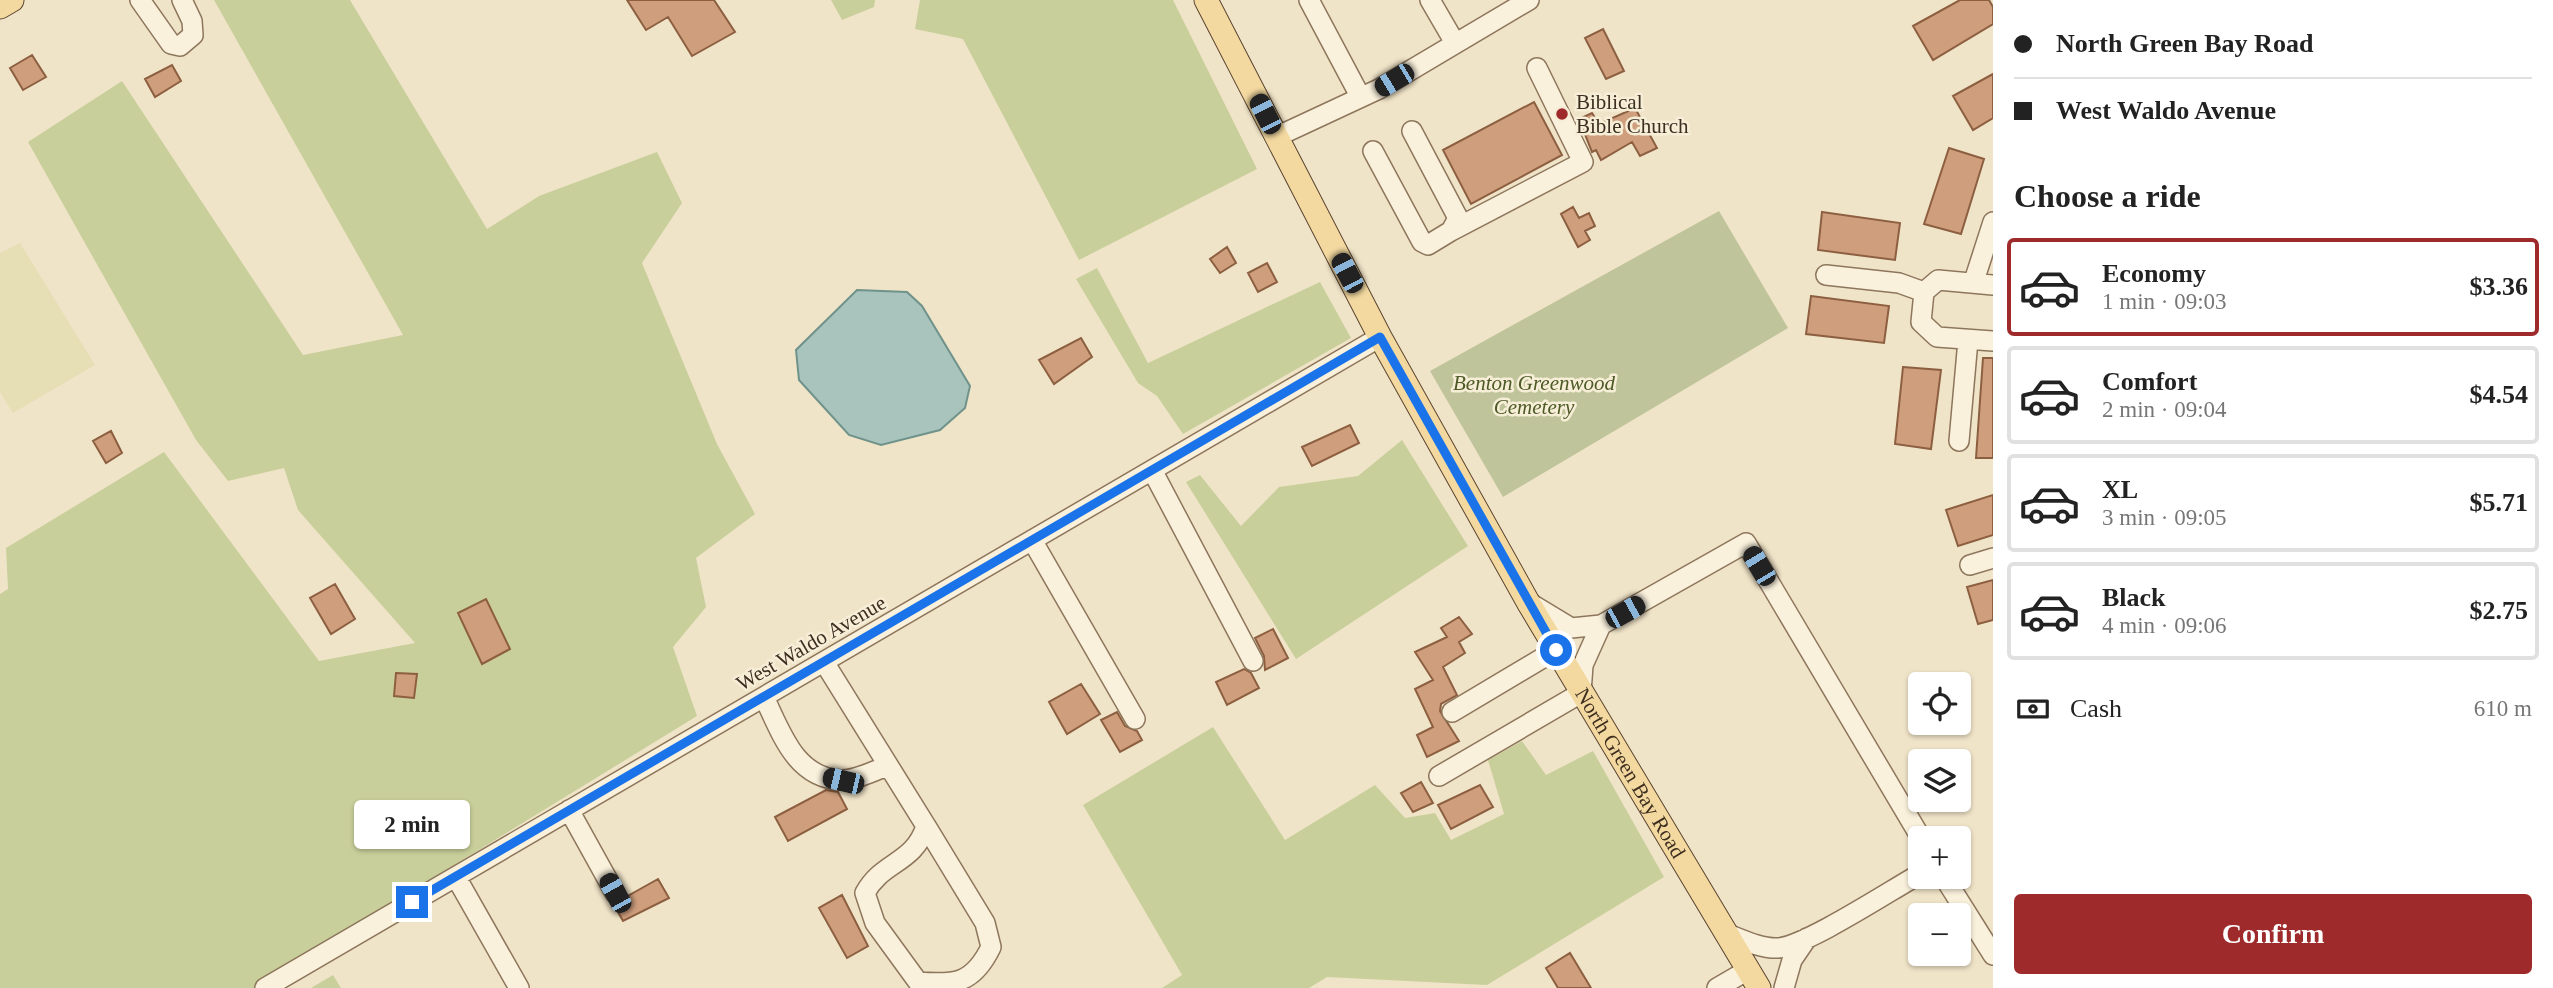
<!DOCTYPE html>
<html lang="en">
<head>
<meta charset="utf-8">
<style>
	body { margin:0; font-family:"Times New Roman",serif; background:#f2f2f2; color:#222; height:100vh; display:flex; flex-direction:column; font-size:26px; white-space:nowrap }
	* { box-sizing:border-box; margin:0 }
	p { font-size:23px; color:#767676 }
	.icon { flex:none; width:38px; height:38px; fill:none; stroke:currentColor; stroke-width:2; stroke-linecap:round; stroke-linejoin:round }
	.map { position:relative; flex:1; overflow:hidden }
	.drawer { display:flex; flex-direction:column; background:#fff; width:560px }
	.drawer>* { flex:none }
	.hud { display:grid; align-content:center; height:154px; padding:0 21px; background:#fff }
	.tools { position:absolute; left:1908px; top:672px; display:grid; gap:14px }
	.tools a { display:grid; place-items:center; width:63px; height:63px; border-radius:7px; background:#fff; box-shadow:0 2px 5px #0004; font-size:35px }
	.end { position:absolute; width:32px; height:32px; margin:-16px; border:9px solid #1a73e8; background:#fff; box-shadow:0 0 0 4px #fff }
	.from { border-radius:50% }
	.bubble { position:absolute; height:49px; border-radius:7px; background:#fff; box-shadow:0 2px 5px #0004; font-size:23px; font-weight:700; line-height:49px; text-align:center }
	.car { position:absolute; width:21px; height:42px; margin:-21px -10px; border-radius:9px; box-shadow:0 0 5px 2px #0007; background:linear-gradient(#222 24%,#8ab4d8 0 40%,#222 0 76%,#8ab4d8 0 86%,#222 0) }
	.hud b { display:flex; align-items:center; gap:24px; height:66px; font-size:26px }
	.hud b+b { border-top:2px solid #e0e0e0 }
	.hud i { width:18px; height:18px; background:#222 }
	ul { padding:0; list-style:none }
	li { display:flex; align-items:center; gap:21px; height:98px; margin:0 14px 10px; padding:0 7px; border:4px solid #e0e0e0; border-radius:7px }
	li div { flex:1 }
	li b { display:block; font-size:26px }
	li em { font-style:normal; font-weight:700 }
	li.on { border-color:#9e2a2b }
	li>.icon { width:63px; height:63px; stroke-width:1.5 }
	h2 { padding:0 21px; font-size:32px; line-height:84px }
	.pay { display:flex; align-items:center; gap:18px; height:77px; padding:0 21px; font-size:26px }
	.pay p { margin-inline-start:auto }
	.action { display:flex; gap:14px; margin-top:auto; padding:14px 21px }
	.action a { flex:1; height:80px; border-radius:7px; background:#9e2a2b; color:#fff; font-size:28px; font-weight:700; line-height:80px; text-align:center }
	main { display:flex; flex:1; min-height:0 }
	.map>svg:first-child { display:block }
	.farmland { fill:#e6deb5 }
	.green { fill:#c9cf9b }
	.cemetery { fill:#bfc49a }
	.water { fill:#a9c4bc; stroke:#6f938a; stroke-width:2 }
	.building { fill:#cf9f7d; stroke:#8d5f41; stroke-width:2 }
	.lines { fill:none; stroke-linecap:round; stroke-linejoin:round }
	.minor-casing { stroke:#8d765c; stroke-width:22 }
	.major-casing { stroke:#5b4430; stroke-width:25 }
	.minor { stroke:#faf1dc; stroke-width:19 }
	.major { stroke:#f3d9a0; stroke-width:23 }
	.route { stroke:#1a73e8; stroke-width:9 }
	.poi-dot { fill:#9e2a2b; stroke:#f7eed8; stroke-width:2.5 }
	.labels { text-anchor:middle; stroke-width:5; stroke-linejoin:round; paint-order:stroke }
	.poi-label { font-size:21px; fill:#3d2e20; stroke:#f7eed8; text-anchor:start }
	.park-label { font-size:21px; font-style:italic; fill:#4d5a26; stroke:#f7eed8 }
	.street-label { font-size:21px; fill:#3d2e20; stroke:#f7eed8 }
</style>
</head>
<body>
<main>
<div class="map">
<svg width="1993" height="988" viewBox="0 0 1993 988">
	<rect width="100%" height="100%" fill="#f0e4c8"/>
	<path class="farmland" d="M20,243L95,365L13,413L0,392V253Z"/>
	<path class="green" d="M214,0H350L487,229L539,196L657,152L682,203L642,263L717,444L755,514L696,558L706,607L673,647L697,716L254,988H0V594L8,589L6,548L164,452L319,661L415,643L298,510L284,468L228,481L196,440L28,142L122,81L303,355L403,335Z
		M831,0H875L874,7L842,20Z
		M920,0H1173L1257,169L1079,260L963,39L915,29Z
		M1097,268L1148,363L1320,282L1351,338L1183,434L1157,396L1138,383L1076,279Z
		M1402,440L1468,546L1296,659L1186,482L1200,475L1241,526L1279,487L1358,476Z
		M1213,727L1285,840L1375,785L1405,818L1435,813L1451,840L1504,814L1488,760L1522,741L1546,775L1593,751L1664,877L1487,985L1327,977L1309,988H1162L1182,975L1083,805Z
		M333,975L341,988H311Z"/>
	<path class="cemetery" d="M1719,211L1788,328L1503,497L1430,371Z"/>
	<path class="water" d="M857,290L907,292L922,306L970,386L965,408L940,430L881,445L849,435L799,380L796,350Z"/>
	<path class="building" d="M627,0H714L735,32L692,56L668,17L646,30Z
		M1960,0H1989L1993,7V24L1933,60L1913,26Z
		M1603,29L1624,71L1606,79L1585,38Z
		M32,55L46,77L23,90L10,68Z
		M172,65L181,81L155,97L145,79Z
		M1993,74V118L1973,130L1953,96Z
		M1534,102L1562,155L1471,204L1443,150Z
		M1635,108L1657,148L1640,156L1632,142L1601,160L1596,150L1592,152L1579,119L1592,113L1599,124Z
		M1949,148L1984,159L1961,234L1924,224Z
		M1573,207L1579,218L1589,213L1595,226L1585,231L1590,240L1578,247L1561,214Z
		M1822,212L1900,223L1895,260L1818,250Z
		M1227,247L1236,263L1220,273L1210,259Z
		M1267,263L1277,282L1258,292L1248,273Z
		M1811,296L1889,306L1884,343L1806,334Z
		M1081,338L1092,357L1054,384L1039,360Z
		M1983,358H1993V458H1976Z
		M1903,367L1941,370L1931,449L1895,444Z
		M1350,425L1359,443L1312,466L1302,447Z
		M111,431L122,453L106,463L93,441Z
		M1993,495V535L1958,546L1946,510Z
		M1993,580V620L1978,624L1967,587Z
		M335,584L355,619L331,634L310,598Z
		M486,599L510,649L482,664L458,613Z
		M1459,617L1472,634L1459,642L1465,653L1443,667L1457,695L1441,704L1440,711L1459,741L1427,757L1417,735L1433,727L1415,689L1433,680L1415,652L1447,637L1441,628Z
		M1273,629L1288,658L1265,670L1264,656L1255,638Z
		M1244,669L1251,673L1259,688L1227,705L1216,682Z
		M396,673L417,674L414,698L394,696Z
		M1081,684L1100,714L1067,734L1049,702Z
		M1117,712L1125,726L1137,731L1142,740L1120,752L1101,720Z
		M1421,782L1433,803L1413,812L1401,793Z
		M1480,785L1493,807L1451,829L1438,805Z
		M826,790L838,792L847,809L788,841L775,817Z
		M658,879L669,898L623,921L614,905L621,903L626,897Z
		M842,895L868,946L847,958L819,908Z
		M1570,953L1591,988H1558L1546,968Z"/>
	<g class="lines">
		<g class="minor-casing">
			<path id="minor" d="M140,0L171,44L180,46L193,35L192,21L182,0
				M1309,0L1360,96
				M1430,0L1455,43
				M1276,137L1379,89L1529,0
				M1373,151L1422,242L1428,245L1451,231L1458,218L1412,131
				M1451,231L1583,162L1537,68
				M1826,275L1899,283L1924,292
				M1974,281L1993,222
				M1993,285L1938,280L1924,292L1921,322L1937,337L1993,341
				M1959,441L1968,340
				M1152,470L1253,661
				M1032,540L1135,719
				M1970,565L1993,558
				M1528,602L1571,628L1601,625L1746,543L1921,838
				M824,662L926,826C914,864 882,861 865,893L875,923L918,982C955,985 973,984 991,947L985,923L926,826
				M764,697C781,732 795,778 841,780C855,781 875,770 888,766
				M1452,712L1556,650
				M1439,776L1581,693L1583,665L1601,625
				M569,810L615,893
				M456,877L519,988
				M1944,877L1993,955
				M1725,933C1741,939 1761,949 1778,948C1806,946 1891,890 1920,874
				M265,988L1380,337
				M1717,988L1748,970
				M1784,988L1792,960L1807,938"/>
		</g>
		<g class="major-casing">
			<g id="major">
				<path id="s1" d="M1206,0L1380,337L1528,602L1759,988"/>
				<path d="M0,7L12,0"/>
			</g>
		</g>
		<use href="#minor" class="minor"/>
		<use href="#major" class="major"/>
	</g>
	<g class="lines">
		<path class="route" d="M412,902L1380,337L1556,650"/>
	</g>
	<circle class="poi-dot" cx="1562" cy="114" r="7"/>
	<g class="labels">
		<g class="poi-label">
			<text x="1576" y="109">Biblical<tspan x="1576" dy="24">Bible Church</tspan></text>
		</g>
		<g class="park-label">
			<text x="1534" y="390">Benton Greenwood<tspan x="1534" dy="24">Cemetery</tspan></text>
		</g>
		<g class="street-label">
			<text transform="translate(811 643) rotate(-30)" y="7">West Waldo Avenue</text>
			<text dy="7" stroke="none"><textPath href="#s1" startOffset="882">North Green Bay Road</textPath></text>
		</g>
	</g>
</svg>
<div class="tools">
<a><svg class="icon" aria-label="locate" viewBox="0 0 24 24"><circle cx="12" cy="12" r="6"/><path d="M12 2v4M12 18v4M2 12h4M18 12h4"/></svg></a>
<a><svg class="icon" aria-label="layers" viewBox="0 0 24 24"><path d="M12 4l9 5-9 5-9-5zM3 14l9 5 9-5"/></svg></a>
<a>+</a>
<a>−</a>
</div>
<i class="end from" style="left:1556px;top:650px"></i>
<i class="end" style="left:412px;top:902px"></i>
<div class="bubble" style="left:354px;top:800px;width:116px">2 min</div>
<i class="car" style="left:1394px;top:80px;rotate:239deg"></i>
<i class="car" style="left:1265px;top:114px;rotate:333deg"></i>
<i class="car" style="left:1347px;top:273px;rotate:332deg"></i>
<i class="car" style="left:1759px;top:566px;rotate:329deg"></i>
<i class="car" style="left:1625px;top:612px;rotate:61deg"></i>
<i class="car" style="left:843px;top:781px;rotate:283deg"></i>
<i class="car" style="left:615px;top:893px;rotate:331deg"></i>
</div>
<section class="drawer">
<div class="hud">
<b><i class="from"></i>North Green Bay Road</b>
<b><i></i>West Waldo Avenue</b>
</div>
<h2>Choose a ride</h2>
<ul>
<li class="on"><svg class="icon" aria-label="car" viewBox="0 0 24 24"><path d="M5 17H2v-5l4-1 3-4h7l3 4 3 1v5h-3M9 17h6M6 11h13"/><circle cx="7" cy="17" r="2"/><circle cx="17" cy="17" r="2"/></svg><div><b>Economy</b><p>1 min · 09:03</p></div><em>$3.36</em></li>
<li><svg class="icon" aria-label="car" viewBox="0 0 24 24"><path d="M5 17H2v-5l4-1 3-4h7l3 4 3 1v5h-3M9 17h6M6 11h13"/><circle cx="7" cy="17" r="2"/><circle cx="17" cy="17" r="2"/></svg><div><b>Comfort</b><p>2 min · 09:04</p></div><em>$4.54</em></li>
<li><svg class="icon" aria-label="car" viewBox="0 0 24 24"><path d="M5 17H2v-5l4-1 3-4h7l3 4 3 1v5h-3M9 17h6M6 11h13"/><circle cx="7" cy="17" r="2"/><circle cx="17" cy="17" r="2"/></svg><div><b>XL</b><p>3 min · 09:05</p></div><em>$5.71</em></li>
<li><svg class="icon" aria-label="car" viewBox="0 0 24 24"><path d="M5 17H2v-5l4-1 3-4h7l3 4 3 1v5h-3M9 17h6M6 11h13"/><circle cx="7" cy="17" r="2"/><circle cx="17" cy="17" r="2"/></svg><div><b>Black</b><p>4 min · 09:06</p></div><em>$2.75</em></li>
</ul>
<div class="pay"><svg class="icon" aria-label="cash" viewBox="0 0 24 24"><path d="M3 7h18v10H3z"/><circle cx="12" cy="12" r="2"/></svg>Cash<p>610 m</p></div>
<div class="action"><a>Confirm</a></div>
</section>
</main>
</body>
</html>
